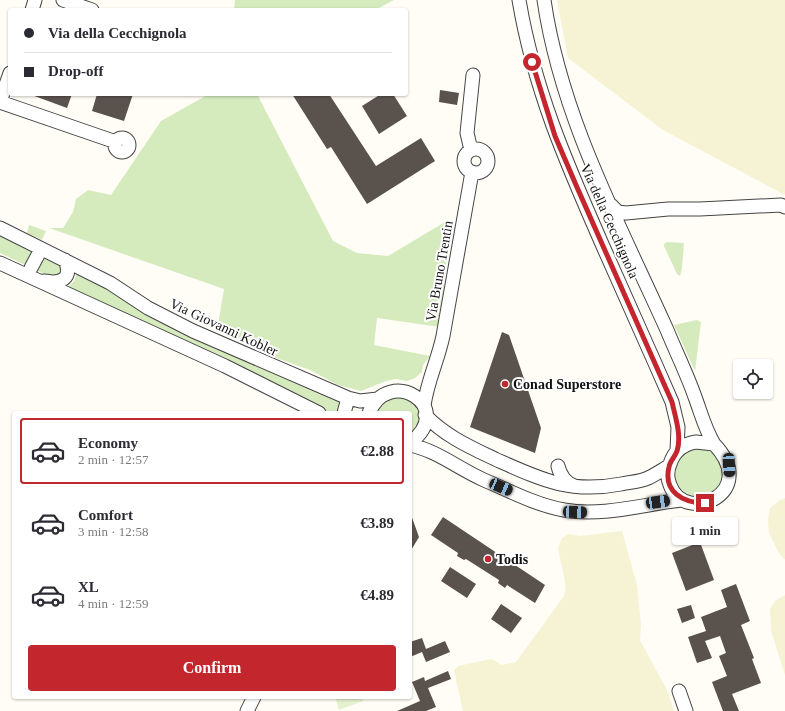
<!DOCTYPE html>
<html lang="en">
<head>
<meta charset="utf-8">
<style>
	body { margin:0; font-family:"Times New Roman",serif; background:#f2f2f3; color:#2b2b33; height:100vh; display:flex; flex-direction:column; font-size:15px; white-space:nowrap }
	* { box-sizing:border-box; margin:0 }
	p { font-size:13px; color:#7c7c81 }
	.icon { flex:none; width:22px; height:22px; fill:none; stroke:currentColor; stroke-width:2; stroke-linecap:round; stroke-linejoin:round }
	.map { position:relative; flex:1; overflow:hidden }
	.side { position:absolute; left:12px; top:411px; width:400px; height:288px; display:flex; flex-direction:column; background:#fff; border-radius:4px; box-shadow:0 1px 3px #0004 }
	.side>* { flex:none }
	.guide { position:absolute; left:8px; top:8px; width:400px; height:88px; border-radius:4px; box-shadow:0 1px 3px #0004; display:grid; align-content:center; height:88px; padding:0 16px; background:#fff }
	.fabs { position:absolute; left:733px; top:359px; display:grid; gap:8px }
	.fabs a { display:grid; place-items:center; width:40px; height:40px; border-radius:4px; background:#fff; box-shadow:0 1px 3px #0004; font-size:20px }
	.end { position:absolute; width:18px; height:18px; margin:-9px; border:5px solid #c4262e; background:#fff; box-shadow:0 0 0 2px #fff }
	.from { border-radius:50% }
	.bubble { position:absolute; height:28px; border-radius:4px; background:#fff; box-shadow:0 1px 3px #0004; font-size:13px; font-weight:600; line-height:28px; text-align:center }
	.car { position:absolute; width:12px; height:24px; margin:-12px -6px; border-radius:5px; box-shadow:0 0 3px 1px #0007; background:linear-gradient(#222 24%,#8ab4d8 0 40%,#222 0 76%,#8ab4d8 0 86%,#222 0) }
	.guide b { display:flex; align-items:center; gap:14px; height:38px; font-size:15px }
	.guide b+b { border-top:1px solid #e1e1e2 }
	.guide i { width:10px; height:10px; background:#2b2b33 }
	ul { padding:7px 0 0; list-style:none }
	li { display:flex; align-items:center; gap:12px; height:66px; margin:0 8px 6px; padding:0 8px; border:2px solid transparent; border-radius:4px }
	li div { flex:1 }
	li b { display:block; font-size:15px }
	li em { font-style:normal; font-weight:600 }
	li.current { border-color:#c4262e }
	li>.icon { width:36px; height:36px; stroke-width:1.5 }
	.cta { display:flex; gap:8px; margin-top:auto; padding:8px 16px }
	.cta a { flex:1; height:46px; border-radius:4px; background:#c4262e; color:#fff; font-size:16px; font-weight:600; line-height:46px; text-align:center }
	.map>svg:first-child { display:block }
	.farmland { fill:#f6f3d4 }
	.green { fill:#d5ebbd }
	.pitch { fill:#e6f2cf }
	.building { fill:#5a524d }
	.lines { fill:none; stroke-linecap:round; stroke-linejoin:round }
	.minor-casing { stroke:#444; stroke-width:15 }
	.minor { stroke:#fff; stroke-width:13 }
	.route { stroke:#c4262e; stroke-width:5 }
	.poi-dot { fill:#c4262e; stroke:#fff; stroke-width:1.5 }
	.labels { text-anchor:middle; stroke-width:4; stroke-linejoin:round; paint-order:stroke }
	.street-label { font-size:14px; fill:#111; stroke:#fff }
	.poi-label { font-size:14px; font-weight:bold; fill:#111; stroke:#fff; text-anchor:start }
</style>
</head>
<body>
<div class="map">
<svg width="785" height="711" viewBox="0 0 785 711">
	<rect width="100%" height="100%" fill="#fffdf5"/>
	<path class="farmland" d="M557,0H785V195L663,130L568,58Z
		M785,498V560L779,553L769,533L768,521L770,508L780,500Z
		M622,531L637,585L641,625L640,640L668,692L674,711H463L454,671L458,666L491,659L502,665L516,662L564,596L566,587L558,548L562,538L569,534L580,536Z
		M785,595V675L771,631L770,609L775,601Z"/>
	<path class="green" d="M235,0H394L375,10H234Z
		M209,94H257L333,241L357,253L388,256L445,222L450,226L440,327L377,318L374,345L430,356L423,365L422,372L415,378L407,381L396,379L386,381L361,391L338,385L310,370L268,355L217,330L224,289L49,228H63L73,212L76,199L88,190L111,195L161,121Z
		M29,225L46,231L42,240L27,233Z
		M0,234L60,263L64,273L53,278L0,253Z
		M667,242L684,243L682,268L680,276L677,274L664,246V244Z
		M77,273L107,286L158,321L269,371L345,402L342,413H332L311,404L67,288L74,281Z
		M697,320L701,322L695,371L674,325Z
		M401,397C426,406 424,417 410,436V413H374C381,402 388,399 401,397Z
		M675 473a24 24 0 1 1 48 0a24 24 0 1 1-48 0Z"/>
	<path class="pitch" d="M335,697H362L363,701L339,710Z"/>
	<path class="building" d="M440,90L459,93L457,105L439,102Z
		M29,94H72L67,108Z
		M97,94H133L124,121L92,111Z
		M292,94H329L376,166L421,138L435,161L367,204L331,147L327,149Z
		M381,94H393L407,116L379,134L362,106Z
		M502,332L509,335L541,428L535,453L470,427Z
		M410,512L419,537L410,552Z
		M443,517L545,585L535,603L507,585L505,588L498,583L499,580L466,559L464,560L457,556L458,553L431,535Z
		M700,542L714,580L686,591L672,553Z
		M450,567L476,584L467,598L441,581Z
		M736,584L750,621L741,625L754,658L752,659L761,683L732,694L739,711H723L712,682L727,676L719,656L726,653L720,636L705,641L712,658L697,663L688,637L706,631L701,617L727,607L721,590Z
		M501,604L522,618L511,633L491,619Z
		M691,605L695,618L682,623L677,609Z
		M422,638L426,649L445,641L450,652L426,662L422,652L410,657V642Z
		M448,671L451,679L428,688L436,707L426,711H397L420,701L412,682L424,677L425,681Z"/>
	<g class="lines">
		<g class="minor-casing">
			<path id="minor" d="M63,0L92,10
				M519,0C534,89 566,162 602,244C625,296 649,349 672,402L678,427L677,451
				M544,0C561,117 619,223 667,330C676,352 687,374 695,397C701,413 705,429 714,444
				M32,10L35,0
				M10,73L0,102L116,142
				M115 145a7 7 0 1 1 14 0a7 7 0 1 1-14 0Z
				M464 161a12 12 0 1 1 24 0a12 12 0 1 1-24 0Z
				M471,150L467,133L473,75
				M611,205L618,212L626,213L668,209H700L781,205L785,207
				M0,228L110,283L148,308L193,331L348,398L360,401L378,399
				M0,263L225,366L319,413
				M31,268L39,253
				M44,281C61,284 73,279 65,260
				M424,406C427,382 438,360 443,336L472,172
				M344,413L347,402
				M369,413C388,365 458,406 410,443
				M425,415C445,436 470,447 495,459C540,479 569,494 621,484C629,482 640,482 648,478C655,475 662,470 669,466
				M696,442L714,444C761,493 685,526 670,485C667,478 667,471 670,464C674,451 683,444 696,442Z
				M410,445C436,450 459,469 484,480C510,491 536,505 564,510C603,517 644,504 682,500
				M558,466C560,475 566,484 575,486
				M679,691L686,711
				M247,711L254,697"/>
		</g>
		<use href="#minor" class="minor"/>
	</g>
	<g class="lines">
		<path class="route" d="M532,62L555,136L576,185L672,402C675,416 682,436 677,451C675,457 670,461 669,467C663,492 683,503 705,503"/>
	</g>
	<g class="poi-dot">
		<circle cx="505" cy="384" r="4"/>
		<circle cx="488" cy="559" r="4"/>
	</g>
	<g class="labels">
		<g class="street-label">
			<text transform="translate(610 221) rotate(66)" y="5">Via della Cecchignola</text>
			<text transform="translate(439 271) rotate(-80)" y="5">Via Bruno Trentin</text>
			<text transform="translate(224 327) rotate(25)" y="5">Via Giovanni Kobler</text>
		</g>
		<g class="poi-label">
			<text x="513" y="389">Conad Superstore</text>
			<text x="496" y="564">Todis</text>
		</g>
	</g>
</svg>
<div class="fabs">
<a><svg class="icon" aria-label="locate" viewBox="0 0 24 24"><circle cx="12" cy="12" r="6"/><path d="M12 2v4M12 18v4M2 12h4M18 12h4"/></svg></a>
</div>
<i class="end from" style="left:532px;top:62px"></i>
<i class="end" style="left:705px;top:503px"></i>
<div class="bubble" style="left:672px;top:517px;width:66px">1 min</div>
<i class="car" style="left:729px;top:465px;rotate:177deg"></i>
<i class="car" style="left:501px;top:487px;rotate:113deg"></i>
<i class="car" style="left:658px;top:502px;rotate:82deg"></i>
<i class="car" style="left:575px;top:512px;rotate:92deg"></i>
<div class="guide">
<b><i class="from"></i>Via della Cecchignola</b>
<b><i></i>Drop-off</b>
</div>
<section class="side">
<ul>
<li class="current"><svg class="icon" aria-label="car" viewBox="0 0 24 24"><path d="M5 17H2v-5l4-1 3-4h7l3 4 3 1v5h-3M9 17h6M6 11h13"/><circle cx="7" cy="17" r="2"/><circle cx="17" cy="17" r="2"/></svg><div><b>Economy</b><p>2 min · 12:57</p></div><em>€2.88</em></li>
<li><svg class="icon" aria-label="car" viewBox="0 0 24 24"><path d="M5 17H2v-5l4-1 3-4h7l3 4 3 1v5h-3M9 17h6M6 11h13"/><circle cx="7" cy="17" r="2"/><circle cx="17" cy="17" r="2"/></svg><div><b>Comfort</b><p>3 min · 12:58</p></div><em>€3.89</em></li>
<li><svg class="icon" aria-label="car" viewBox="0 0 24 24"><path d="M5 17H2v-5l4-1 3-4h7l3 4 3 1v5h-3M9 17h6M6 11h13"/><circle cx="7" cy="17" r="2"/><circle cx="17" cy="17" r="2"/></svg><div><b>XL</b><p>4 min · 12:59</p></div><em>€4.89</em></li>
</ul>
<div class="cta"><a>Confirm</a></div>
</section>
</div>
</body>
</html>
